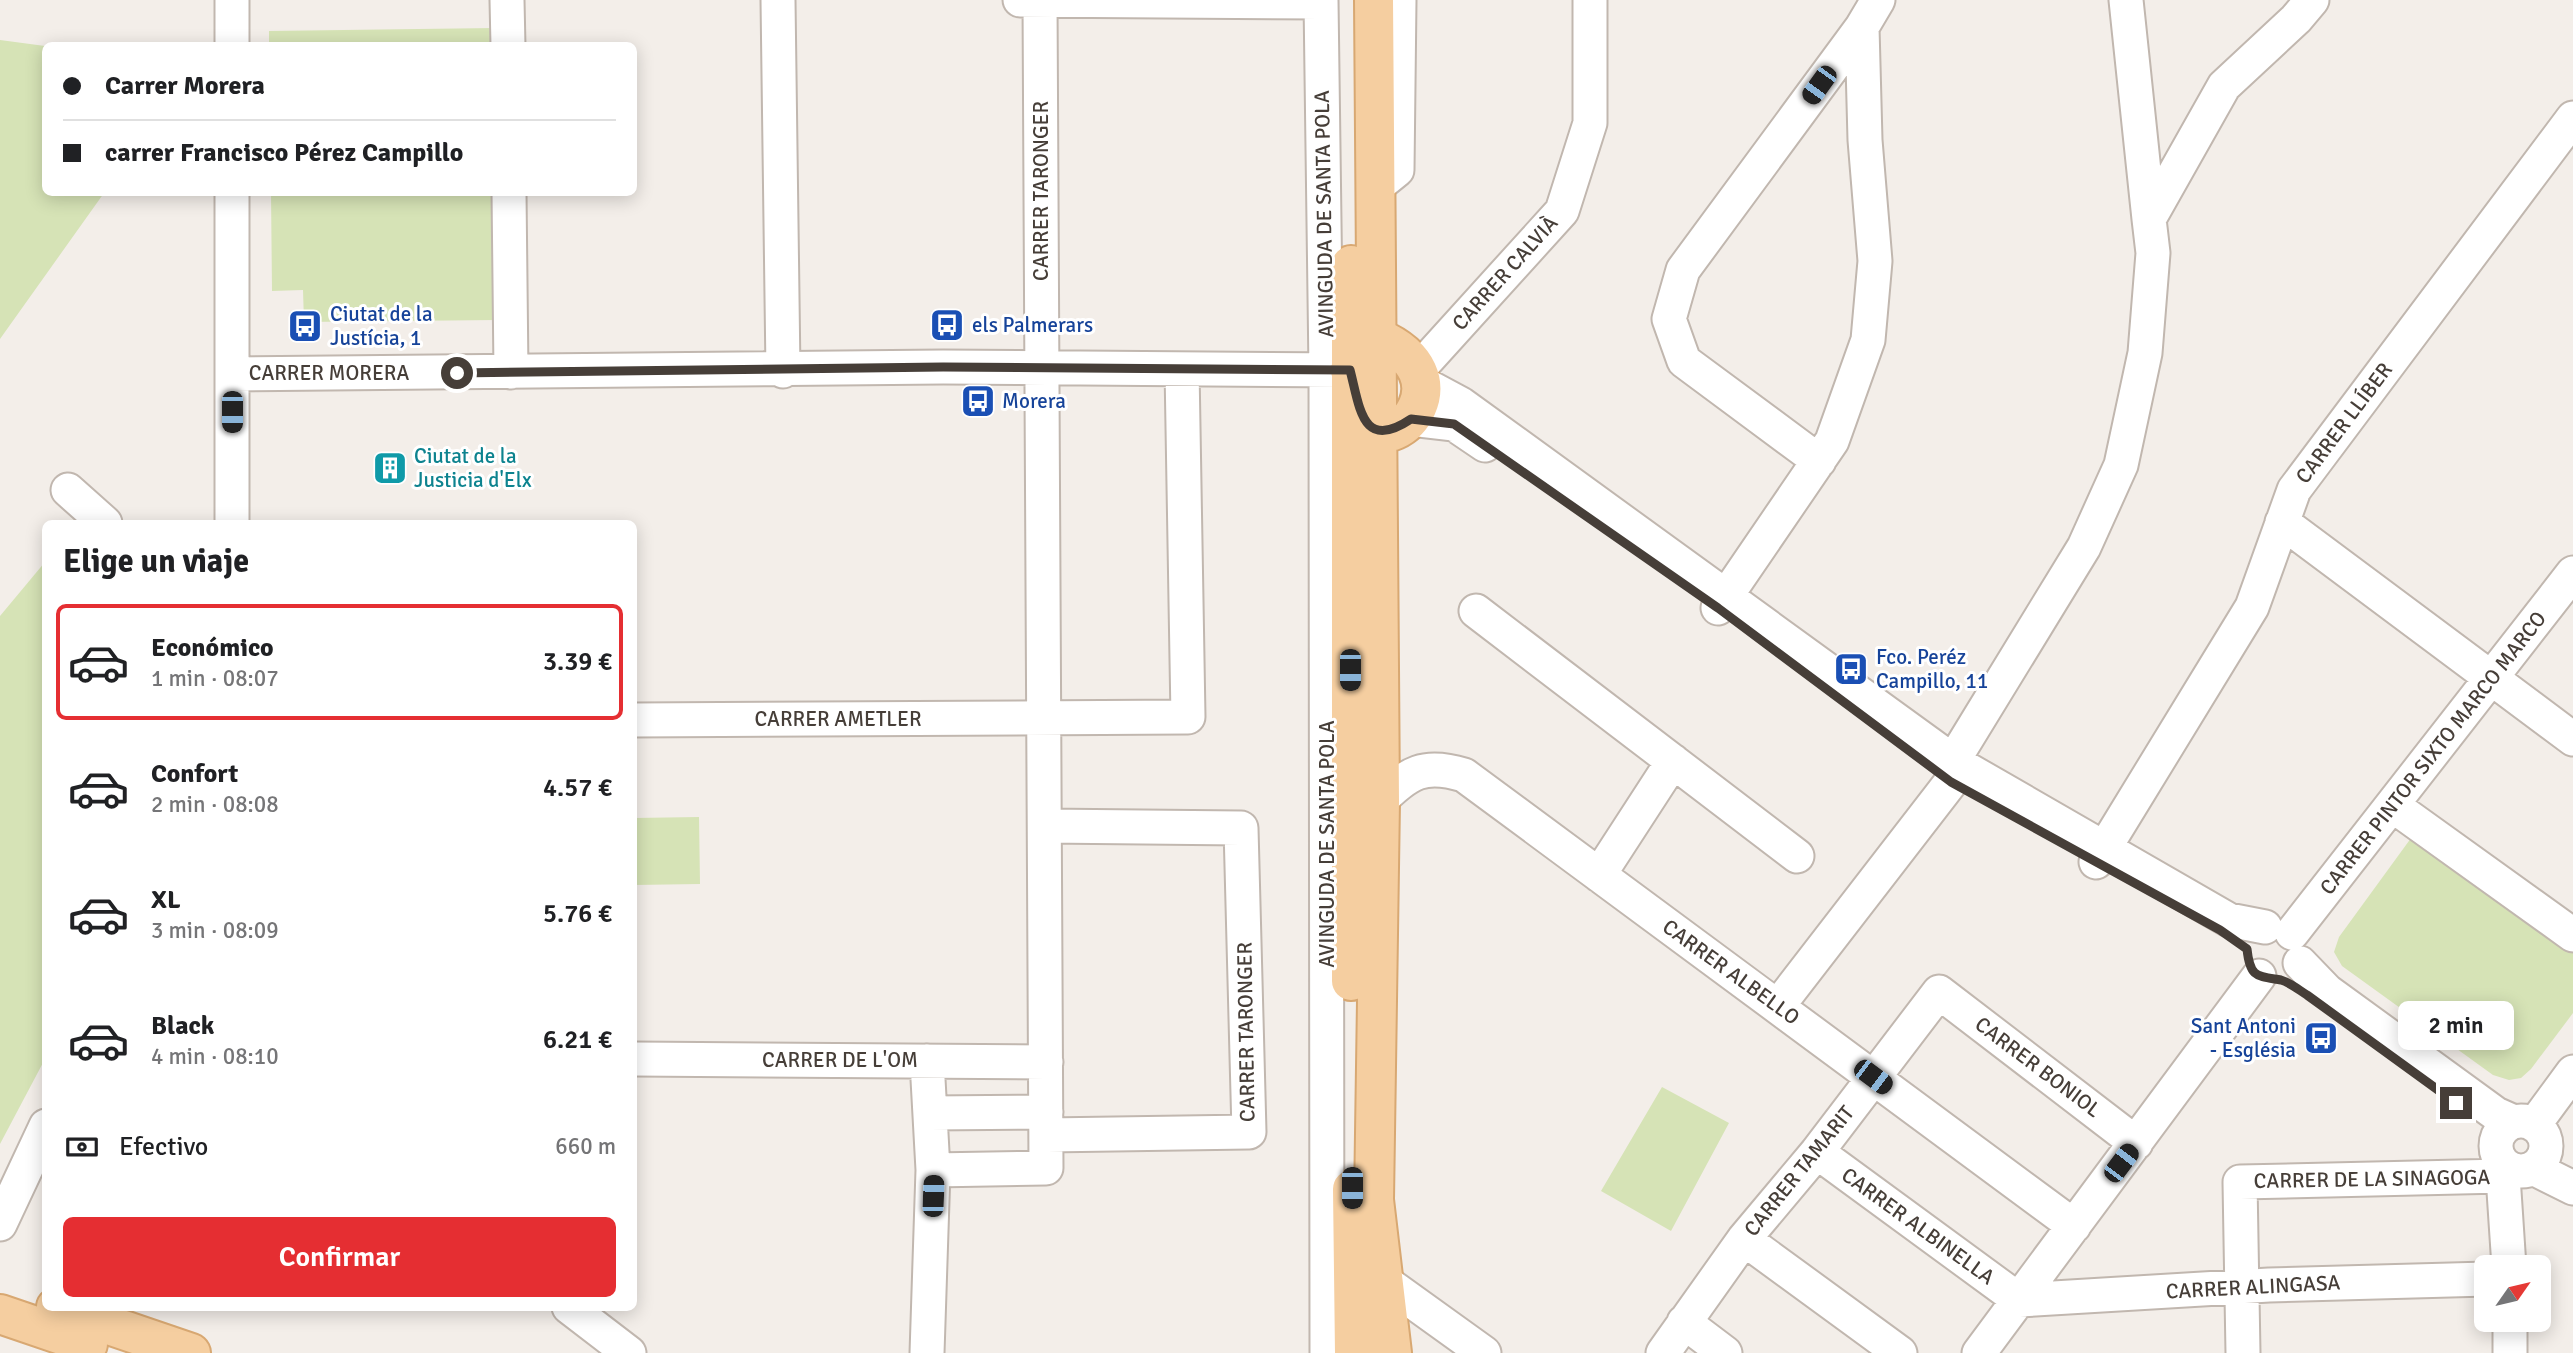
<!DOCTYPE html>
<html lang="es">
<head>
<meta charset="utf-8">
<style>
	body { margin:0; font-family:Signika,sans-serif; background:#f6f6f6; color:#202124; height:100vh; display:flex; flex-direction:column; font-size:26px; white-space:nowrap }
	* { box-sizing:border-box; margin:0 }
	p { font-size:23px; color:#757577 }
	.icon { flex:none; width:38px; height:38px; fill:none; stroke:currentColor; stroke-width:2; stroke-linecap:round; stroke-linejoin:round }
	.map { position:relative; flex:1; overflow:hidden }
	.details { position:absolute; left:42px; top:520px; width:595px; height:791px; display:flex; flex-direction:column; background:#fff; border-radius:10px; box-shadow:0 4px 18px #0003 }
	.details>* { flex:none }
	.guide { position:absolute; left:42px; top:42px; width:595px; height:154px; border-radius:10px; box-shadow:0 4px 18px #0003; display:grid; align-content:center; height:154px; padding:0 21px; background:#fff }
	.needle { width:46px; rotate:56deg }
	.fabs { position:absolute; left:2474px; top:1255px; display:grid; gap:14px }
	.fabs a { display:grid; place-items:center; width:77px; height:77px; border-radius:10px; background:#fff; box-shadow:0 4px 18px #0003; font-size:35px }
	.end { position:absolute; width:32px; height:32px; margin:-16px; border:9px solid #463e38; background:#fff; box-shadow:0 0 0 4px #fff }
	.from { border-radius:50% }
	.bubble { position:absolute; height:49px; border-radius:10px; background:#fff; box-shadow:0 4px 18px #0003; font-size:23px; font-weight:600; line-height:49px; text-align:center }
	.car { position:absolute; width:21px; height:42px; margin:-21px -10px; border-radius:9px; box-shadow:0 0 5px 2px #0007; background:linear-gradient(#222 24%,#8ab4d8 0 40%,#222 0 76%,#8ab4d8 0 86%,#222 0) }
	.guide b { display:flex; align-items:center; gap:24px; height:66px; font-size:26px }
	.guide b+b { border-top:2px solid #e0e0e0 }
	.guide i { width:18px; height:18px; background:#202124 }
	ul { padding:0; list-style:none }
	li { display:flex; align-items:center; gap:21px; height:116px; margin:0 14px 10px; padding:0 7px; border:4px solid transparent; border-radius:10px }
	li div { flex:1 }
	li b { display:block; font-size:26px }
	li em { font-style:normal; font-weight:600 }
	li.selected { border-color:#e52e32 }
	li>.icon { width:63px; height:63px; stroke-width:1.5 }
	h2 { padding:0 21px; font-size:32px; line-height:84px }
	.pay { display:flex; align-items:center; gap:18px; height:77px; padding:0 21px; font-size:26px }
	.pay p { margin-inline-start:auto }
	.button { display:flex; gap:14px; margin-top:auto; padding:14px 21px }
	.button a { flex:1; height:80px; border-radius:10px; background:#e52e32; color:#fff; font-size:28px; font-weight:600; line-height:80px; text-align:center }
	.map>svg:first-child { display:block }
	.green { fill:#d6e3b6 }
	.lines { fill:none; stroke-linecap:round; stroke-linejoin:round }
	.minor-casing { stroke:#c1b7af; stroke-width:37 }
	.major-casing { stroke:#d8a872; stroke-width:42 }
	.minor { stroke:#fff; stroke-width:33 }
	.major { stroke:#f5cea0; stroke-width:38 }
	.route { stroke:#463e38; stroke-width:9 }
	.labels { text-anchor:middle; stroke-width:6; stroke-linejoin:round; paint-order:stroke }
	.street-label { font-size:21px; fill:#463e38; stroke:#fff }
	.transit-label { font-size:21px; fill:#164399; stroke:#fff; text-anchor:start }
	.culture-label { font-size:21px; fill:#0d838f; stroke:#fff; text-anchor:start }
</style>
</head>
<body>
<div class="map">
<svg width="2573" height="1353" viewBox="0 0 2573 1353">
	<rect width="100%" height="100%" fill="#f3eee9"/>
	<path class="green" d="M493,28V45H269V31Z
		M0,40L45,46L46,192L104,193L0,339Z
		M271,193H495L497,320L304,322L303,290L272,291Z
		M45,562V1059L0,1144V616Z
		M699,817L700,884L634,885V818Z
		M2414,834L2573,952V1013L2531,1069L2521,1078L2509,1080L2493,1075L2342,966L2334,952L2339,937Z
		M1662,1087L1729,1123L1671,1231L1601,1191Z"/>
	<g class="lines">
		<g class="minor-casing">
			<path id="minor" d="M507,0L508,46
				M778,0L783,371
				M1020,0L1321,2
				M1321,0L1326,370L1327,1353
				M2126,0L2149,219
				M232,46V0
				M1376,187L1397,170L1399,0
				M232,192V523
				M509,192L511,372
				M1417,371L1562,211L1590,123V0
				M232,374L943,367L1346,370
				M1420,382L1461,404L1953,761L2229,920L2265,927
				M1411,419L1454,424L1485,445
				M1819,461L1684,361L1669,319L1683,270L1862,27L1878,0
				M68,490L105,523
				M2282,522L2573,739
				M1718,608L1832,441L1868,340L1875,261L1865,140L1862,27
				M1476,611L1797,856
				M634,720L1188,717L1182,369
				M1380,801C1409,772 1424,763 1464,775L2074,1226
				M2392,805L2573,935
				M1045,826L1241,828L1249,1132L1047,1135
				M2096,862L2252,607L2294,490L2573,118
				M1599,875L1673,761
				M2292,933L2573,573
				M2300,963L2327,991L2496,1114L2514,1122
				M1778,1006L1951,782L1953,761L2084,547L2121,465L2145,353L2153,253L2149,219L2224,86L2296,19L2312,0
				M634,1059L1046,1062
				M927,1061L933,1170
				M930,1113L1046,1112
				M2496 1146a25 25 0 1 1 50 0a25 25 0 1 1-50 0Z
				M2534,1125L2573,1072
				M1817,1152L2019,1300L2269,1285L2487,1279
				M2533,1168L2573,1188
				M0,1224L46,1126
				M1744,1239L1900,1353
				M2509,1267L2503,1176L2510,1169
				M1384,1281L1484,1353
				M569,1307L629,1353
				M2510,1320V1353
				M1684,1322L1725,1353
				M927,1353L933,1170L1046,1168L1040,0
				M1663,1353L1744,1239L1817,1152L1939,992L2136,1143
				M1979,1353L2259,976
				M2243,1353L2240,1182L2503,1176"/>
		</g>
		<g class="major-casing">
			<path id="major" d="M1374,0L1380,801L1374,1200L1392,1353
				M1351,265V981
				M1378,338C1465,375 1399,455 1368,427C1356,415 1354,386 1350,370L1363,345Z
				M1352,1189L1354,1353
				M56,1307L191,1353
				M0,1314L88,1344"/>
		</g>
		<use href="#minor" class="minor"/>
		<use href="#major" class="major"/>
	</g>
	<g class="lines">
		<path class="route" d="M457,373L943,367L1350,370C1360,408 1362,452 1411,419L1454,424L1718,608L1951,782L2220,930L2247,949C2250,978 2257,976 2281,980C2289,982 2299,990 2307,995L2456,1103"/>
	</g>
	<defs>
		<g id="bus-square" transform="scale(1.75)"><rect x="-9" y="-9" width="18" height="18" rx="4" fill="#1a4fb4" stroke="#fff"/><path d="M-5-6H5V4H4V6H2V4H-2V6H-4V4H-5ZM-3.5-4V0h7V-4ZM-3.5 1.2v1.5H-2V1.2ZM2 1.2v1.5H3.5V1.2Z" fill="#fff"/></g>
		<g id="building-square" transform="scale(1.75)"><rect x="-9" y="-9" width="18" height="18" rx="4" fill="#0f9aa8" stroke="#fff"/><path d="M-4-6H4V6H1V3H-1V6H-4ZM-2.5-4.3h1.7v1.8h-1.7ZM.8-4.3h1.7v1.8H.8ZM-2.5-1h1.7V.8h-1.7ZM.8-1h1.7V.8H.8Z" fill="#fff"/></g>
	</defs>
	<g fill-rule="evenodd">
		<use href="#bus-square" x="947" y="325"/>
		<use href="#bus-square" x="305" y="326"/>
		<use href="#bus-square" x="978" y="401"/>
		<use href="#building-square" x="390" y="468"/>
		<use href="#bus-square" x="1851" y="669"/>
		<use href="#bus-square" x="2321" y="1038"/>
	</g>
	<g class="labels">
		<g class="street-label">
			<text transform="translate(1041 191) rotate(-90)" y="7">CARRER TARONGER</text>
			<text transform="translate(1324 214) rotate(-91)" y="7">AVINGUDA DE SANTA POLA</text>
			<text transform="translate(1505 273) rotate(-48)" y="7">CARRER CALVIÀ</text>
			<text x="329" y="380">CARRER MORERA</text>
			<text transform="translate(2344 423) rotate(-53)" y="7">CARRER LLÍBER</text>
			<text x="838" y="726">CARRER AMETLER</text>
			<text transform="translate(2433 753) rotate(-52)" y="7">CARRER PINTOR SIXTO MARCO MARCO</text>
			<text transform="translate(1327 844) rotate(-90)" y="7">AVINGUDA DE SANTA POLA</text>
			<text transform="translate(1731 972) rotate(36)" y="7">CARRER ALBELLO</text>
			<text transform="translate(1246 1032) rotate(-91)" y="7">CARRER TARONGER</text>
			<text x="840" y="1067">CARRER DE L'OM</text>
			<text transform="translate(2038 1067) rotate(37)" y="7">CARRER BONIOL</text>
			<text transform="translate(1799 1171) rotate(-51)" y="7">CARRER TAMARIT</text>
			<text transform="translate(2372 1179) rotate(-1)" y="7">CARRER DE LA SINAGOGA</text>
			<text transform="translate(1918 1226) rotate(36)" y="7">CARRER ALBINELLA</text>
			<text transform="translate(2253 1287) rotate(-3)" y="7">CARRER ALINGASA</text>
		</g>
		<g class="transit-label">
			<text x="330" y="321">Ciutat de la<tspan x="330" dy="24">Justícia, 1</tspan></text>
			<text x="972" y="332">els Palmerars</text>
			<text x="1002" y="408">Morera</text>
			<text x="1876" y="664">Fco. Peréz<tspan x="1876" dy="24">Campillo, 11</tspan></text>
			<text x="2296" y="1033" text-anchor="end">Sant Antoni<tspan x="2296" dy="24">- Església</tspan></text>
		</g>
		<g class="culture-label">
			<text x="414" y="463">Ciutat de la<tspan x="414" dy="24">Justicia d'Elx</tspan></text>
		</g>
	</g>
</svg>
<div class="fabs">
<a><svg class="needle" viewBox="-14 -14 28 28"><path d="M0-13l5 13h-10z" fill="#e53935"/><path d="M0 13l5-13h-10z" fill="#757577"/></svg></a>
</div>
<i class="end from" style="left:457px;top:373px"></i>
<i class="end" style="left:2456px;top:1103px"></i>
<div class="bubble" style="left:2398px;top:1001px;width:116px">2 min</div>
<i class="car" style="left:1819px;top:85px;rotate:216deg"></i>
<i class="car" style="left:232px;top:412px;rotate:180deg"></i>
<i class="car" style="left:1350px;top:670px;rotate:180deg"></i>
<i class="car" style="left:1873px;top:1077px;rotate:127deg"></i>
<i class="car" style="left:2121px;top:1163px;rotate:37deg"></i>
<i class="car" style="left:1352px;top:1188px;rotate:180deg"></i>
<i class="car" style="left:933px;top:1196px;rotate:2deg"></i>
<div class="guide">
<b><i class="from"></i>Carrer Morera</b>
<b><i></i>carrer Francisco Pérez Campillo</b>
</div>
<section class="details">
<h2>Elige un viaje</h2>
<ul>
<li class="selected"><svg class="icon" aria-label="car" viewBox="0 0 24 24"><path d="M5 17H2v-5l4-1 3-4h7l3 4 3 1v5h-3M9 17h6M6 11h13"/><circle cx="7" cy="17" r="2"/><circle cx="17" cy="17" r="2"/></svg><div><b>Económico</b><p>1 min · 08:07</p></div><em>3.39 €</em></li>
<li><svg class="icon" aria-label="car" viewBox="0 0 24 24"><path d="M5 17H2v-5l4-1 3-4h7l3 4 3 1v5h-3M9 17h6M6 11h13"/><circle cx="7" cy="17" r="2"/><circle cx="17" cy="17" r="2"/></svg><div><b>Confort</b><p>2 min · 08:08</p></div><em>4.57 €</em></li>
<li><svg class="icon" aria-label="car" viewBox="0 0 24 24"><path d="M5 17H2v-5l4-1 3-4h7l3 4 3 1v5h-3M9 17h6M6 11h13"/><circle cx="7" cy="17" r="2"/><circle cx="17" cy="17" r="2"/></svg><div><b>XL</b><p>3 min · 08:09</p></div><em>5.76 €</em></li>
<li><svg class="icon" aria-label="car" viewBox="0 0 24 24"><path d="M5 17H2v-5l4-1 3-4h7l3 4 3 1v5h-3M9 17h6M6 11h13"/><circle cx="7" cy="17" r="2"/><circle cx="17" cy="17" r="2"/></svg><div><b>Black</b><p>4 min · 08:10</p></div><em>6.21 €</em></li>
</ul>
<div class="pay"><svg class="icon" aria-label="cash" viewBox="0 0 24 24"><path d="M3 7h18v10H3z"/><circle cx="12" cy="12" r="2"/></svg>Efectivo<p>660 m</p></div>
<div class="button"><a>Confirmar</a></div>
</section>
</div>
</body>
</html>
